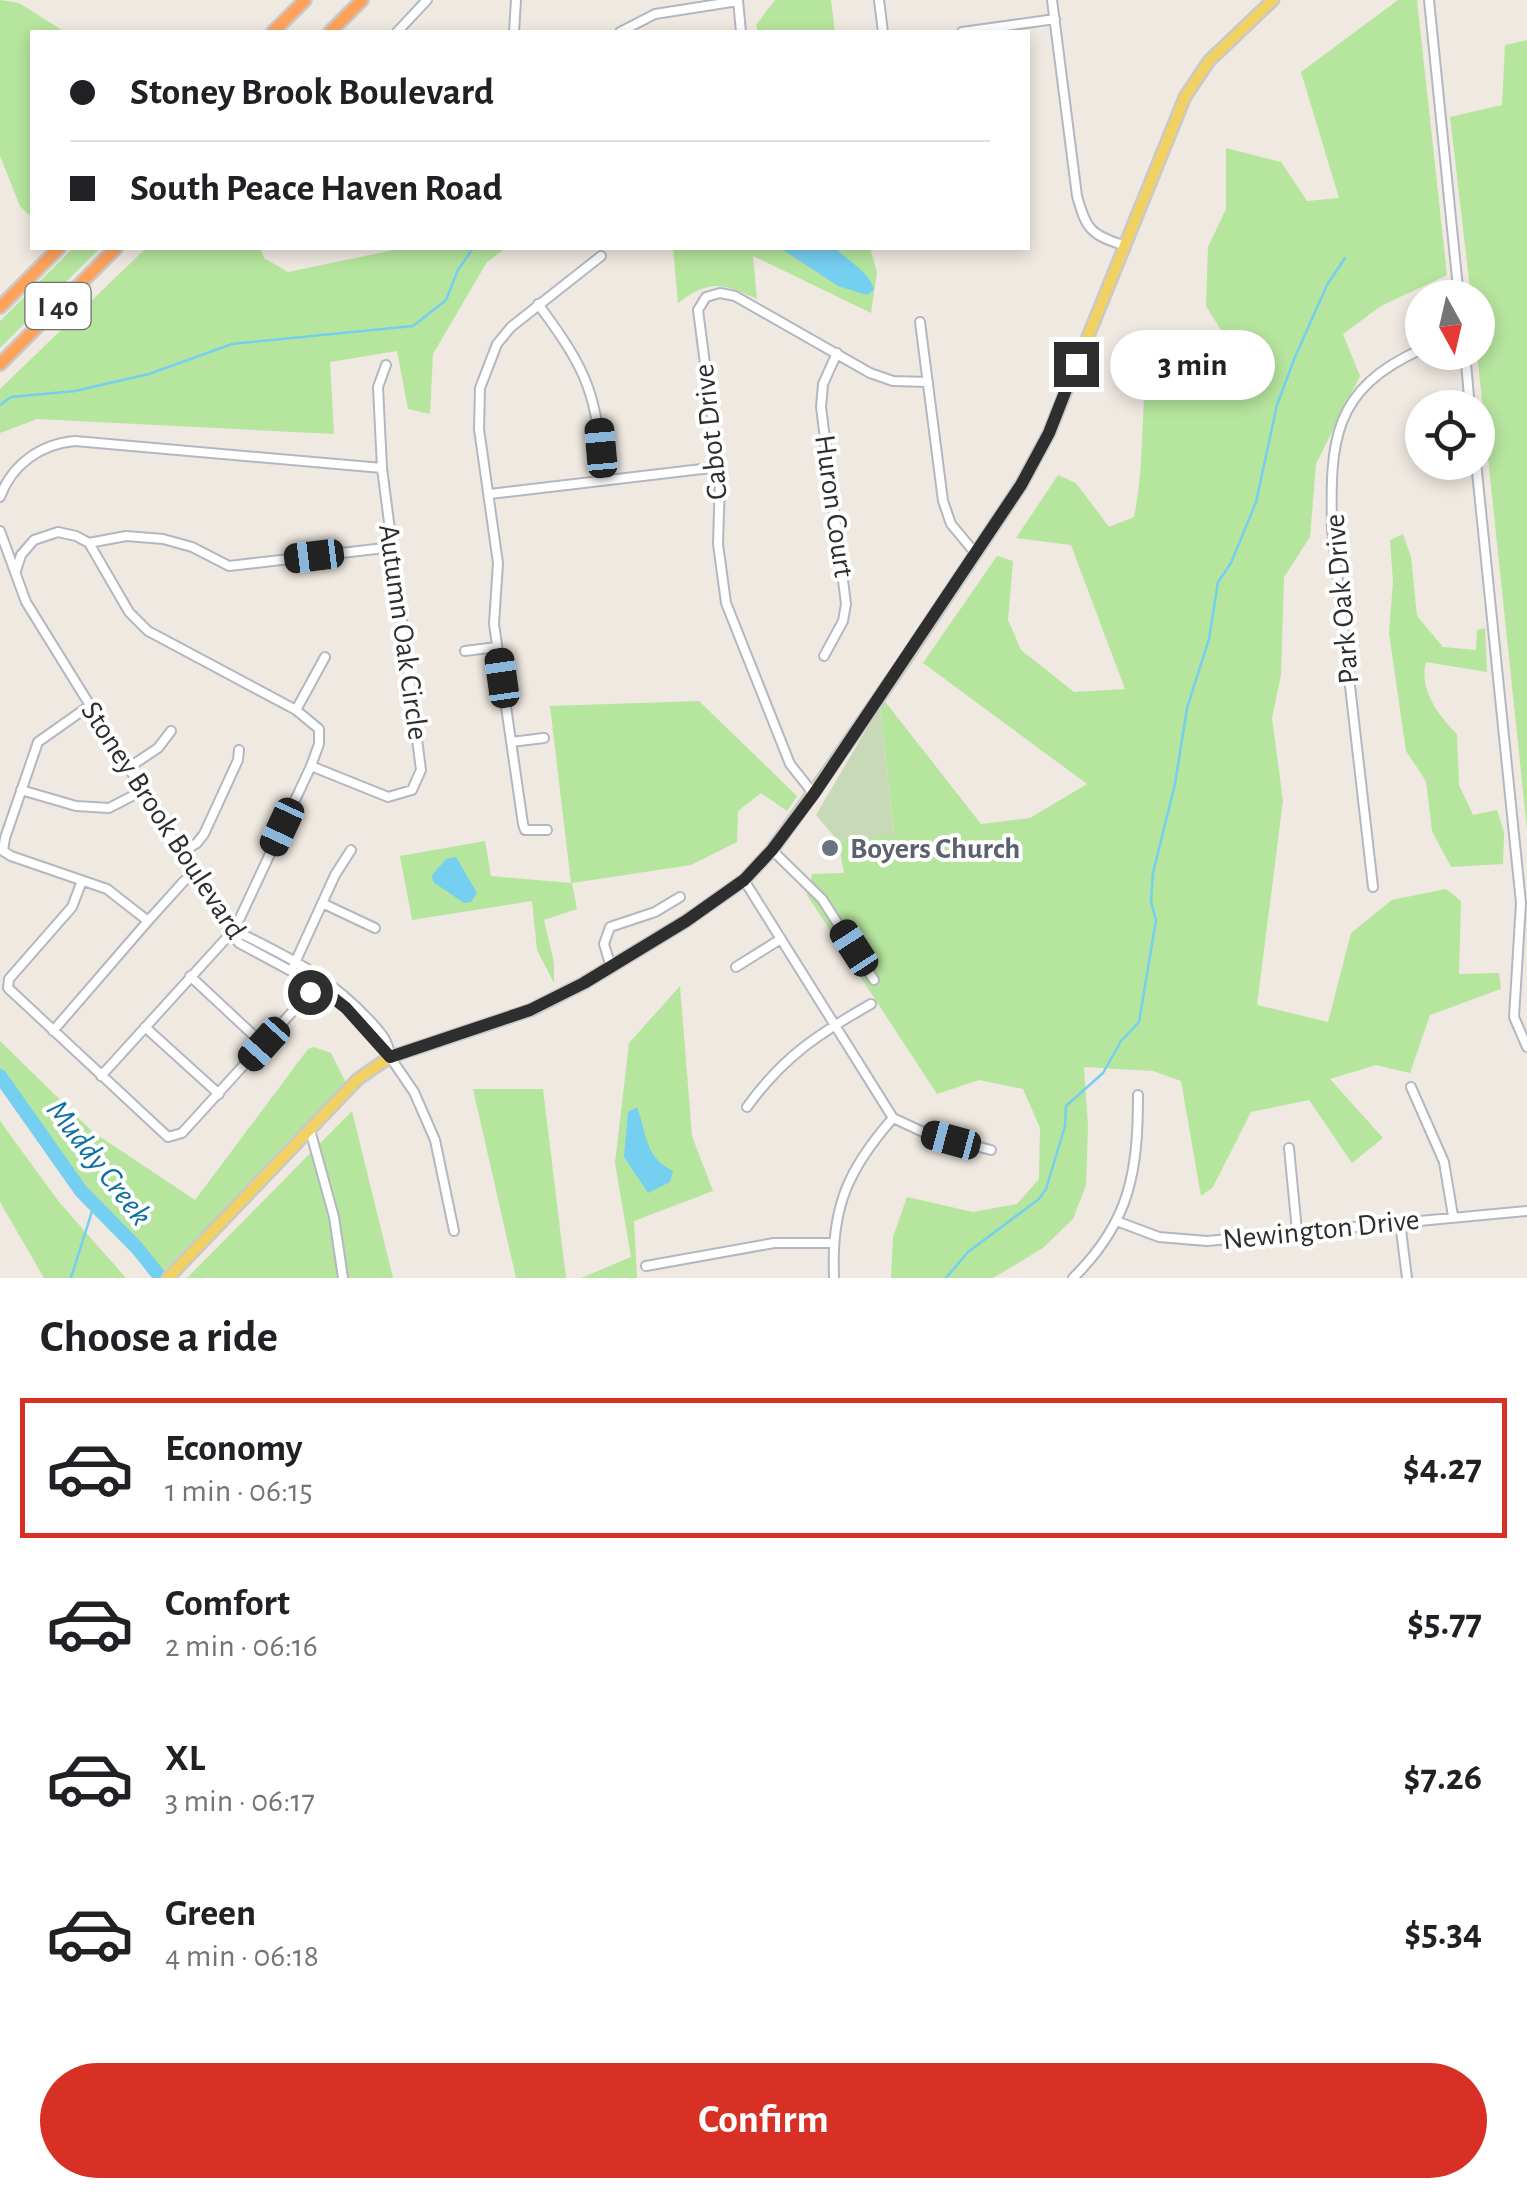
<!DOCTYPE html>
<html lang="en">
<head>
<meta charset="utf-8">
<style>
	body { margin:0; font-family:"Alegreya Sans",sans-serif; background:#f6f6f6; color:#202124; height:100vh; display:flex; flex-direction:column; font-size:38px; white-space:nowrap }
	* { box-sizing:border-box; margin:0 }
	p { font-size:32px; color:#757577 }
	.icon { flex:none; width:55px; height:55px; fill:none; stroke:currentColor; stroke-width:2; stroke-linecap:round; stroke-linejoin:round }
	.map { position:relative; height:1278px; overflow:hidden }
	.panel { display:flex; flex-direction:column; background:#fff; flex:1 }
	.panel>* { flex:none }
	.guide { position:absolute; left:30px; top:30px; width:1000px; height:220px; border-radius:0px; box-shadow:0 5px 15px #0003; display:grid; align-content:center; height:220px; padding:0 40px; background:#fff }
	.needle { width:65px; rotate:172deg }
	.buttons { position:absolute; left:1405px; top:280px; display:grid; gap:20px }
	.buttons a { display:grid; place-items:center; width:90px; height:90px; border-radius:50%; background:#fff; box-shadow:0 5px 15px #0003; font-size:50px }
	.end { position:absolute; width:45px; height:45px; margin:-22px; border:12px solid #2e2e2e; background:#fff; box-shadow:0 0 0 5px #fff }
	.from { border-radius:50% }
	.bubble { position:absolute; height:70px; border-radius:35px; background:#fff; box-shadow:0 5px 15px #0003; font-size:32px; font-weight:700; line-height:70px; text-align:center }
	.car { position:absolute; width:30px; height:60px; margin:-30px -15px; border-radius:12px; box-shadow:0 0 8px 2px #0007; background:linear-gradient(#222 24%,#8ab4d8 0 40%,#222 0 76%,#8ab4d8 0 86%,#222 0) }
	.guide b { display:flex; align-items:center; gap:35px; height:95px; font-size:38px }
	.guide b+b { border-top:2px solid #e0e0e0 }
	.guide i { width:25px; height:25px; background:#202124 }
	ul { padding:0; list-style:none }
	li { display:flex; align-items:center; gap:30px; height:140px; margin:0 20px 15px; padding:0 20px; border:5px solid transparent; border-radius:0px }
	li div { flex:1 }
	li b { display:block; font-size:38px }
	li em { font-style:normal; font-weight:700 }
	li.active { border-color:#d93025 }
	li>.icon { width:90px; height:90px; stroke-width:1.5 }
	h2 { padding:0 40px; font-size:45px; line-height:120px }
	.primary-button { display:flex; gap:20px; margin-top:auto; padding:20px 40px }
	.primary-button a { flex:1; height:115px; border-radius:60px; background:#d93025; color:#fff; font-size:40px; font-weight:700; line-height:115px; text-align:center }
	.map>svg:first-child { display:block }
	.green { fill:#b6e59e }
	.cemetery { fill:#c8d9b8 }
	.water { fill:#75cff0 }
	.lines { fill:none; stroke-linecap:round; stroke-linejoin:round }
	.stream { stroke:#75cff0; stroke-width:2.5 }
	.river { stroke:#75cff0; stroke-width:14 }
	.minor-casing { stroke:#b4b7c1; stroke-width:12 }
	.major-casing { stroke:#c9c9c9; stroke-width:15 }
	.highway-casing { stroke:#c9c9c9; stroke-width:16 }
	.minor { stroke:#fff; stroke-width:8 }
	.major { stroke:#f2d163; stroke-width:10 }
	.highway { stroke:#ffa35c; stroke-width:11 }
	.route { stroke:#2e2e2e; stroke-width:12 }
	.worship-dot { fill:#6b7280; stroke:#fff; stroke-width:4 }
	.labels { text-anchor:middle; stroke-width:8; stroke-linejoin:round; paint-order:stroke }
	.shield { fill:#fff; stroke:#6d6d6d; stroke-width:2.5 }
	.shield-label { font-size:28px; font-weight:bold; fill:#2e2e2e }
	.street-label { font-size:30px; fill:#2e2e2e; stroke:#fff }
	.worship-label { font-size:30px; font-weight:bold; fill:#5b616d; stroke:#fff; text-anchor:start }
	.water-label { font-size:32px; font-style:italic; fill:#0d6fa3; stroke:#fff }
</style>
</head>
<body>
<div class="map">
<svg width="1527" height="1278" viewBox="0 0 1527 1278">
	<rect width="100%" height="100%" fill="#efe9e1"/>
	<path class="green" d="M0,0L19,3L65,32H32V218L20,206L0,156Z
		M775,0H831L835,32H758L756,25Z
		M1398,0H1417L1447,275L1381,306L1343,334L1360,376L1316,464L1310,537L1284,577L1281,675L1272,718L1283,801L1257,1005L1328,1022L1351,933L1392,900L1446,889L1461,901L1459,974L1499,973L1501,989L1430,1015L1410,1073L1376,1065L1330,1079L1383,1138L1352,1163L1309,1100L1251,1112L1213,1187L1201,1196L1181,1081L1153,1071L1084,1067L1088,1126L1086,1185L1073,1219L1043,1248L993,1278H891L893,1237L907,1197L973,1212L1017,1204L1039,1179L1040,1128L1023,1089L979,1080L937,1094L807,895L812,874L844,873L838,841L894,834L880,706L883,699L981,824L1030,818L1087,784L923,663L997,556L1013,561L1008,620L1021,650L1074,692L1125,689L1071,545L1016,538L1058,475L1076,483L1109,527L1134,517C1144,470 1141,422 1146,374L1234,375L1232,348L1206,306L1208,247L1226,209V148L1281,162L1307,201L1339,198L1301,72Z
		M1527,40V829L1477,353L1478,298L1471,297L1450,117L1502,105L1505,45Z
		M73,248H100L0,348V321Z
		M146,248H260L264,258L288,272L403,248H506L487,262L433,354L430,414L408,409L397,351L330,362L334,434L37,419L0,433V389Z
		M673,248H870L877,272L871,313L753,256L757,299C722,283 710,279 678,303Z
		M1403,534L1411,557L1417,616L1443,647L1476,650L1477,630L1485,628L1487,672L1426,662C1419,690 1438,715 1457,734L1459,785L1473,815L1497,810L1504,832L1503,864L1451,867L1432,831L1426,781L1406,751L1389,633L1393,581L1390,540Z
		M699,701L797,796L787,811L761,793L738,811L737,842L691,865L572,883L577,909L544,920L554,963V983L537,950L532,901L412,920L400,856L485,841L491,876L571,883L550,706Z
		M680,986L692,1136L713,1191L634,1221L637,1278H581L631,1257L615,1163L629,1043Z
		M0,1041L93,1132L195,1200L308,1049L314,1047L331,1053L346,1083L164,1271L70,1169L0,1075Z
		M473,1089H543L566,1278H516Z
		M352,1111L393,1278H187Z
		M0,1121L59,1202L126,1278H44L0,1202Z"/>
	<path class="cemetery" d="M880,706L894,835L838,841L816,815Z"/>
	<path class="water" d="M780,248H835C847,260 871,273 874,290L867,295L838,286Z
		M456,857L477,893L471,902L464,903L433,882L432,875L446,859Z
		M637,1107C647,1133 644,1157 673,1171L670,1182L648,1193L624,1157L628,1112Z"/>
	<g class="lines">
		<path class="stream" d="M0,405L11,397L75,391L149,374L232,344L413,326L446,300L458,270L473,248
			M71,1278L94,1205
			M946,1278L968,1252L1039,1199L1046,1189L1065,1126L1066,1106L1103,1073L1121,1041L1139,1022L1156,920L1151,902L1153,873L1175,784L1187,708L1209,639L1218,582L1231,563L1256,502L1277,405L1295,357L1327,285L1345,258"/>
		<path class="river" d="M0,1076L81,1191L137,1248L161,1278"/>
		<g class="minor-casing">
			<path id="minor" d="M738,0L741,32
				M879,0L883,32
				M1052,0L1077,196C1086,229 1091,235 1123,245
				M1429,0L1459,298
				M397,32L427,0
				M514,32L516,0
				M620,32L655,14L738,1
				M962,32L1055,19
				M538,304C590,374 596,394 604,480
				M920,322L943,501L951,524L976,554
				M1465,352L1470,408
				M1476,462L1521,903L1514,1017L1527,1047
				M490,494L719,467
				M0,497C12,464 41,444 75,441L382,468
				M0,531L26,602L231,933L239,943L317,985L345,1007L390,1057L414,1092L435,1140L454,1231
				M89,543L126,536L163,539L192,547L229,566L393,547
				M16,571L21,555L34,540L58,532L76,536L89,543L129,612L148,631L296,710L319,729V744L311,766L240,918L231,933L101,1076
				M465,651L497,647
				M824,656L843,621L846,604L821,407L823,384L837,353
				M89,706L38,742L5,838L3,851L11,856L107,889L148,921
				M296,710L325,657
				M511,742L544,738
				M311,766L388,797L412,790L421,770L382,468L378,387L386,365
				M128,768L158,748L171,731
				M21,790L76,806L109,808L142,791
				M813,793L790,764L726,603L718,544L720,479L698,310L706,297L720,293L735,296L870,373L893,381L928,382
				M547,830H525L523,824L494,624L498,563L479,429L480,388L497,344L511,327L601,256
				M772,850L822,899L874,980
				M180,853L197,843L204,834L238,760L239,750
				M744,880L893,1118L923,1132L991,1150
				M82,881L72,907L9,979L8,988L168,1137L182,1133L324,977
				M1373,887L1332,529C1330,441 1332,389 1422,349
				M322,903L375,928
				M231,933L244,935C295,960 333,980 372,1023C382,1034 389,1042 390,1057
				M294,965L335,875L351,850
				M611,967L604,944L610,927L655,912L680,897
				M736,967L779,940
				M190,976L264,1045
				M145,1027L219,1094
				M53,1031L148,921L184,881L193,876
				M1411,1087L1444,1162L1453,1216
				M747,1107C783,1057 818,1034 871,1004
				M310,1130L334,1217L343,1278
				M1289,1148L1297,1231
				M1119,1222L1159,1237L1207,1241L1527,1211
				M1400,1222L1407,1278
				M646,1266L774,1243H832
				M834,1276C831,1208 848,1169 893,1118
				M1073,1278C1130,1222 1138,1172 1138,1095"/>
		</g>
		<g class="major-casing">
			<path id="major" d="M168,1278L358,1079L390,1057L531,1010L584,983L686,921L744,880L772,850L813,793L903,663L1021,485L1049,433L1185,97L1209,61L1273,0"/>
		</g>
		<g class="highway-casing">
			<path id="highway" d="M273,32L305,0
				M330,32L362,0
				M0,307L59,248
				M0,364L116,248"/>
		</g>
		<use href="#minor" class="minor"/>
		<use href="#major" class="major"/>
		<use href="#highway" class="highway"/>
	</g>
	<g class="lines">
		<path class="route" d="M310,992L317,985L346,1008L390,1057L530,1010L584,983L686,921L744,880L772,850L814,794L1021,485L1049,433L1076,364"/>
	</g>
	<circle class="worship-dot" cx="830" cy="848" r="10"/>
	<g class="labels">
		<rect class="shield" x="25.5" y="283" width="65" height="46" rx="8"/>
		<g class="shield-label">
			<text x="58" y="316">I 40</text>
		</g>
		<g class="street-label">
			<text transform="translate(710 432) rotate(-96)" y="10">Cabot Drive</text>
			<text transform="translate(835 506) rotate(82)" y="10">Huron Court</text>
			<text transform="translate(1341 599) rotate(-95)" y="10">Park Oak Drive</text>
			<text transform="translate(404 632) rotate(82)" y="10">Autumn Oak Circle</text>
			<text transform="translate(164 820) rotate(57)" y="10">Stoney Brook Boulevard</text>
			<text transform="translate(1321 1229) rotate(-6)" y="10">Newington Drive</text>
		</g>
		<g class="worship-label">
			<text x="850" y="858">Boyers Church</text>
		</g>
		<g class="water-label">
			<text transform="translate(100 1162) rotate(52)" y="11">Muddy Creek</text>
		</g>
	</g>
</svg>
<div class="buttons">
<a><svg class="needle" viewBox="-14 -14 28 28"><path d="M0-13l5 13h-10z" fill="#e53935"/><path d="M0 13l5-13h-10z" fill="#757577"/></svg></a>
<a><svg class="icon" aria-label="locate" viewBox="0 0 24 24"><circle cx="12" cy="12" r="6"/><path d="M12 2v4M12 18v4M2 12h4M18 12h4"/></svg></a>
</div>
<i class="end from" style="left:310px;top:992px"></i>
<i class="end" style="left:1076px;top:364px"></i>
<div class="bubble" style="left:1110px;top:330px;width:165px">3 min</div>
<i class="car" style="left:601px;top:448px;rotate:355deg"></i>
<i class="car" style="left:314px;top:556px;rotate:263deg"></i>
<i class="car" style="left:502px;top:678px;rotate:352deg"></i>
<i class="car" style="left:282px;top:827px;rotate:205deg"></i>
<i class="car" style="left:854px;top:948px;rotate:327deg"></i>
<i class="car" style="left:264px;top:1044px;rotate:222deg"></i>
<i class="car" style="left:951px;top:1140px;rotate:285deg"></i>
<div class="guide">
<b><i class="from"></i>Stoney Brook Boulevard</b>
<b><i></i>South Peace Haven Road</b>
</div>
</div>
<section class="panel">
<h2>Choose a ride</h2>
<ul>
<li class="active"><svg class="icon" aria-label="car" viewBox="0 0 24 24"><path d="M5 17H2v-5l4-1 3-4h7l3 4 3 1v5h-3M9 17h6M6 11h13"/><circle cx="7" cy="17" r="2"/><circle cx="17" cy="17" r="2"/></svg><div><b>Economy</b><p>1 min · 06:15</p></div><em>$4.27</em></li>
<li><svg class="icon" aria-label="car" viewBox="0 0 24 24"><path d="M5 17H2v-5l4-1 3-4h7l3 4 3 1v5h-3M9 17h6M6 11h13"/><circle cx="7" cy="17" r="2"/><circle cx="17" cy="17" r="2"/></svg><div><b>Comfort</b><p>2 min · 06:16</p></div><em>$5.77</em></li>
<li><svg class="icon" aria-label="car" viewBox="0 0 24 24"><path d="M5 17H2v-5l4-1 3-4h7l3 4 3 1v5h-3M9 17h6M6 11h13"/><circle cx="7" cy="17" r="2"/><circle cx="17" cy="17" r="2"/></svg><div><b>XL</b><p>3 min · 06:17</p></div><em>$7.26</em></li>
<li><svg class="icon" aria-label="car" viewBox="0 0 24 24"><path d="M5 17H2v-5l4-1 3-4h7l3 4 3 1v5h-3M9 17h6M6 11h13"/><circle cx="7" cy="17" r="2"/><circle cx="17" cy="17" r="2"/></svg><div><b>Green</b><p>4 min · 06:18</p></div><em>$5.34</em></li>
</ul>
<div class="primary-button"><a>Confirm</a></div>
</section>
</body>
</html>
